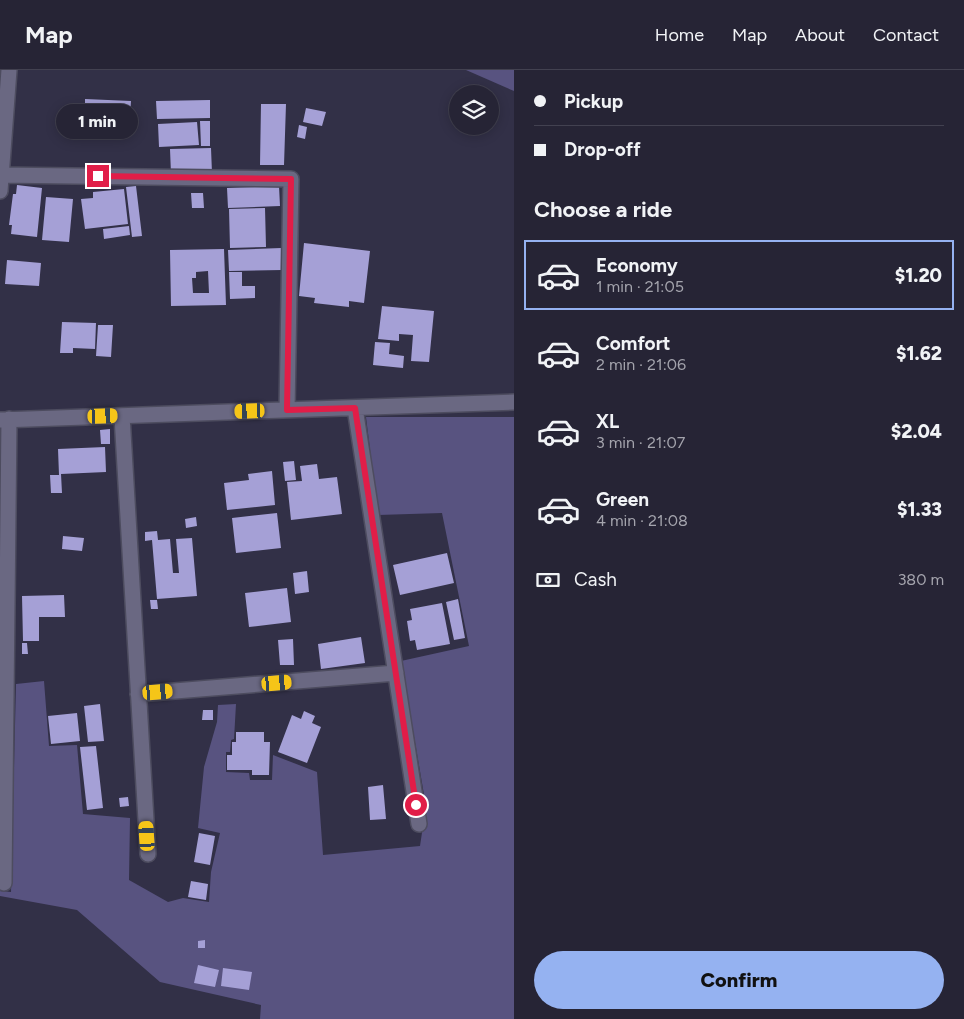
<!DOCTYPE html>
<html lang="en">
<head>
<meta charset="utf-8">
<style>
	body { margin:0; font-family:Figtree,sans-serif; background:#2e2c3d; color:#f1f3f6; height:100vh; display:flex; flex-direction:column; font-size:19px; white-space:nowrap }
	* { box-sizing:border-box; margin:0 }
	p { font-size:16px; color:#a4a4ad }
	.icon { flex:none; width:28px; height:28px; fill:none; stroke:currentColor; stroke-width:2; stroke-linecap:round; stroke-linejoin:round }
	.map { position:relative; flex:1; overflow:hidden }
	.panel { display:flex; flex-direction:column; background:#262435; width:450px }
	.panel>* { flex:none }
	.hud { display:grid; align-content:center; height:110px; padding:0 20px; background:#262435 }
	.tools { position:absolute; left:449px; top:15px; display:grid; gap:10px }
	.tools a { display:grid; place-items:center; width:50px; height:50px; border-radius:50%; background:#262435; box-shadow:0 2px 12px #0003,0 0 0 1px #424150; font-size:25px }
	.end { position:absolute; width:22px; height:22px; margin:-11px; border:6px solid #e11d48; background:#fff; box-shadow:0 0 0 2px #fff }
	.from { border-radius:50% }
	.bubble { position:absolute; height:35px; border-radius:18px; background:#262435; box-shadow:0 2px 12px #0003,0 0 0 1px #424150; font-size:16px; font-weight:800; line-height:35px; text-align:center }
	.car { position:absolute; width:15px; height:30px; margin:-15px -8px; border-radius:6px; box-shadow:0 0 4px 1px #0007; background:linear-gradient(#f5c518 24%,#345 0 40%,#f5c518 0 76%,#345 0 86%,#f5c518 0) }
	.hud b { display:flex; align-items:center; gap:18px; height:48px; font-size:19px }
	.hud b+b { border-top:1px solid #424150 }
	.hud i { width:12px; height:12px; background:#f1f3f6 }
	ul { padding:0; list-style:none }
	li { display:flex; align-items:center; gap:15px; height:70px; margin:0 10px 8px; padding:0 10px; border:2px solid transparent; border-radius:0px }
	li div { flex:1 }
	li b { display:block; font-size:19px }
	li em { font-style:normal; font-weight:800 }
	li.current { border-color:#95b2f1 }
	li>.icon { width:45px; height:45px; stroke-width:1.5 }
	h2 { padding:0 20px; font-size:22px; line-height:60px }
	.pay { display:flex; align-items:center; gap:12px; height:55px; padding:0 20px; font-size:19px }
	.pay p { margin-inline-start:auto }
	.action { display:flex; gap:10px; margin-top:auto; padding:10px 20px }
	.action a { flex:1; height:58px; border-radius:30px; background:#95b2f1; color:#111; font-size:20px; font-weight:800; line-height:58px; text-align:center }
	header { display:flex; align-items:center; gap:30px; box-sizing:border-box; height:70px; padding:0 25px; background:#262435; border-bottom:1px solid #424150 }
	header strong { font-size:24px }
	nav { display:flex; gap:28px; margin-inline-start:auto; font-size:18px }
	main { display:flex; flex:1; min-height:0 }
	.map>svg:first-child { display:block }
	.green { fill:#585380 }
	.building { fill:#a5a0d6; fill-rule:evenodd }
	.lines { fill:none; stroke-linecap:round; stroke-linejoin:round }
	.minor-casing { stroke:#4d4c5f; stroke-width:18 }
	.minor { stroke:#6a6882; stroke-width:15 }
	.route { stroke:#e11d48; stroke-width:6 }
</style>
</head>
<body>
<header>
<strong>Map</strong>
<nav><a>Home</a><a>Map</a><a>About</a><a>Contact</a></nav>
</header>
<main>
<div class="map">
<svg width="514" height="949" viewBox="0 0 514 949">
	<rect width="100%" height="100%" fill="#323047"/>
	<path class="green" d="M466,0H514V21Z
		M366,347H514V949H260L261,935L160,912L77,840L0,826V821L11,822L16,614L44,611L49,676L77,675L83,744L130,748L129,810L168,832L183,828L209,832L211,802L220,763L198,758L204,697L217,652L218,635L236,634L234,669L231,670L230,682H226V702L249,703L250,710H272L273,685L317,702L323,785L420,776L426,736L401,591L469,576L442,443L378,445Z"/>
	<path class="building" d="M85,29L131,31L130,47L85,45Z
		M210,30V48L157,49L156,31Z
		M261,34H286L284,95H260Z
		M306,38L326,42L322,56L303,52Z
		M200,51H210V76H201Z
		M197,52L199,75L159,77L158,54Z
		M299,55L307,57L305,69L297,67Z
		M211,78L212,103L171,104L170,79Z
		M17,115L42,118L37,167L11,164L12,155H9L13,124H16Z
		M136,116L142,166L132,167L126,117Z
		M279,116L280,136L228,138L227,118Z
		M124,119L128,154L85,159L81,129L93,128V122Z
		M191,123H203L204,138H192Z
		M46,127L73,129L69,172L42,170Z
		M265,138L266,177L230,178L229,139Z
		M129,156L130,165L104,169L103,159Z
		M304,173L370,181L364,233L349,231V237L314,233L315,228L299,226Z
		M281,178L282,200L229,201L228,180Z
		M224,179L226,235L171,236L170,180ZM208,201L209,223H193L192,208H196V202Z
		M7,190L41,193L39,216L5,214Z
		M229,202H242V216H255V228L230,229Z
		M382,236L434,241L429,292L411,291L413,265L399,264V271L378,269Z
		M62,252L96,253L95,279L73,278V283H60Z
		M98,255H113L111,287L96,286Z
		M375,272L390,273L389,284L404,286L403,298L373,295Z
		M110,359V374H101L100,360Z
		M105,377L106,402L61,404L62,423H51L50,405H59L58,379Z
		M294,391L296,410L285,411L283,392Z
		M317,394L319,409L337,407L342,444L291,450L287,412L302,411L300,396Z
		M272,401L275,435L227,440L224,413L249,410L248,404Z
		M277,443L281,478L236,483L232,448Z
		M196,447L197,456L186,458L185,449Z
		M157,461L158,470L170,469L173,503H179L176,469L192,468L197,526L157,529L152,470L145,471V462Z
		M63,466L84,468L82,481L62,479Z
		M447,483L454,513L400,525L393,495Z
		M307,501L309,522L295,524L293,503Z
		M287,518L291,552L249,557L245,523Z
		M64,525L65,547H39V571H23L22,526Z
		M458,529L465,568L454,570L446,532Z
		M150,530H157L158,539H151Z
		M442,533L450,574L417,580L415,570L410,571L407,551L412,550L410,539Z
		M361,567L365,593L321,599L318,574Z
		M293,569L294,595H280L278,570Z
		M22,573H27L28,584H22Z
		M100,634L104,671L88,672L84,636Z
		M203,640H213V650H202Z
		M304,641L315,646L312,653L321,657L307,693L278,682L292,645L301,649Z
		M77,643L80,671L51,674L48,646Z
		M236,662H264V672H270L269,705H252V700H227V685H232V672H236Z
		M96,676L103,738L87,740L80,677Z
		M383,715L386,749L370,750L368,717Z
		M128,727L129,736L120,737L119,728Z
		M199,763L215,766L210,795L194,792Z
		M191,811L208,814L206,830L188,827Z
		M205,870V878H198V871Z
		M198,895L219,900L215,917L194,913Z
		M223,898L252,902L249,920L221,916Z"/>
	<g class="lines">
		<g class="minor-casing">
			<path id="minor" d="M0,105L291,109L287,340
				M0,121L9,0
				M355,338L419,754
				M122,346L148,784
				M0,350L514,332
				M138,624L396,603
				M4,813L9,349"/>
		</g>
		<use href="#minor" class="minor"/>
	</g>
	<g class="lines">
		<path class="route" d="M98,106L291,109L287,340L355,338L416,735"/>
	</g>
</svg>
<div class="tools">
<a><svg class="icon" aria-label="layers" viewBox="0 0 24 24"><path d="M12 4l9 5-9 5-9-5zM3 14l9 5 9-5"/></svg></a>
</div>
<i class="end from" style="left:416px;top:735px"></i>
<i class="end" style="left:98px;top:106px"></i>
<div class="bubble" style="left:56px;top:34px;width:82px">1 min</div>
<i class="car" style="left:250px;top:341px;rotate:268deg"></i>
<i class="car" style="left:103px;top:346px;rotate:88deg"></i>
<i class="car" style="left:277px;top:613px;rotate:85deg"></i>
<i class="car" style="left:158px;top:622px;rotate:85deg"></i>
<i class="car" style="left:147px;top:766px;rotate:356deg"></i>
</div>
<section class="panel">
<div class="hud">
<b><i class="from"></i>Pickup</b>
<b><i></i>Drop-off</b>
</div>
<h2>Choose a ride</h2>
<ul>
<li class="current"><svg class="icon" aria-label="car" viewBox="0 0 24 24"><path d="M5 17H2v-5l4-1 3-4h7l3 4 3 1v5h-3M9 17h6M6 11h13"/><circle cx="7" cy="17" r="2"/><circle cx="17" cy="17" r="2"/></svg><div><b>Economy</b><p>1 min · 21:05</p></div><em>$1.20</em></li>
<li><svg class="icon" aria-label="car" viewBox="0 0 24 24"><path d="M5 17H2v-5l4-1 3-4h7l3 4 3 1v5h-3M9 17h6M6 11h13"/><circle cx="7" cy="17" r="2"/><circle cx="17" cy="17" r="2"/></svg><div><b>Comfort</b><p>2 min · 21:06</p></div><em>$1.62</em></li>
<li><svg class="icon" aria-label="car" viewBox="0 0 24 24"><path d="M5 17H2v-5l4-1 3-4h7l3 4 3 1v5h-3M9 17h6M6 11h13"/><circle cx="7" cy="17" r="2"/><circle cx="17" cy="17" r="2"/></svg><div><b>XL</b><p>3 min · 21:07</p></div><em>$2.04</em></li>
<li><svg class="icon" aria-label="car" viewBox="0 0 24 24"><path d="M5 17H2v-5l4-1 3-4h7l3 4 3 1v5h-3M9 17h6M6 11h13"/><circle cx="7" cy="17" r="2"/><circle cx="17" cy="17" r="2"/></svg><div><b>Green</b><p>4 min · 21:08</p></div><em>$1.33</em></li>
</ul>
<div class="pay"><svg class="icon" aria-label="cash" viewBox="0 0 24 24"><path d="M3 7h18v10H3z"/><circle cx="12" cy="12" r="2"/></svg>Cash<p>380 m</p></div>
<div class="action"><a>Confirm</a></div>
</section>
</main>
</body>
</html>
